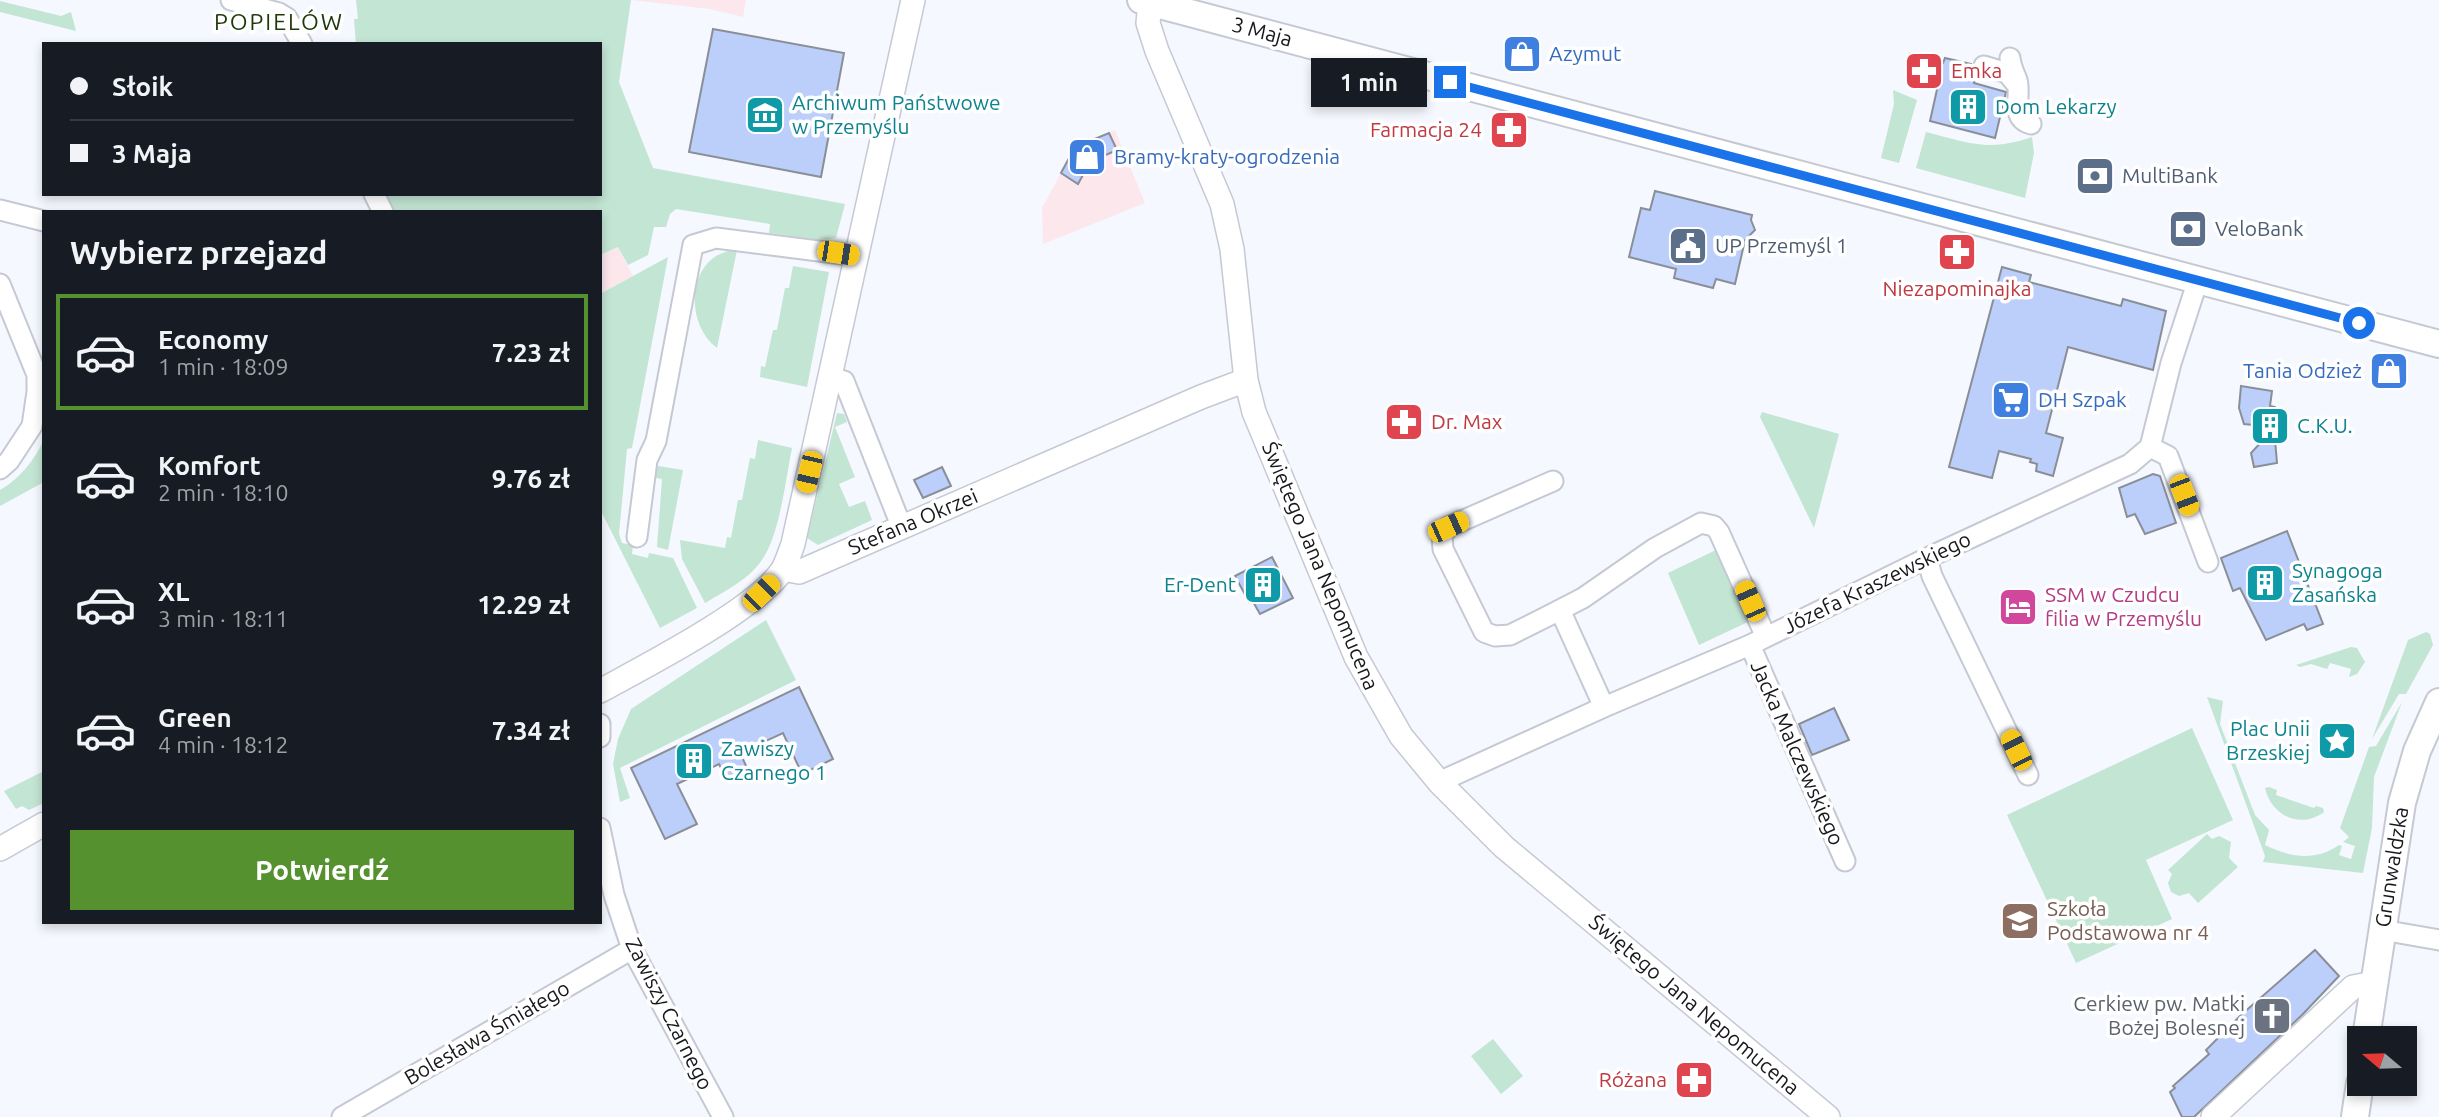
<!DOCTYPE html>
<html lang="pl">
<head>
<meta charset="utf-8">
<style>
	body { margin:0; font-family:Ubuntu,sans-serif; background:#242831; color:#f1f3f6; height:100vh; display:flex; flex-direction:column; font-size:26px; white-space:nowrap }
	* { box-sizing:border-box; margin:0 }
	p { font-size:23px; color:#9ea1a6 }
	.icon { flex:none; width:38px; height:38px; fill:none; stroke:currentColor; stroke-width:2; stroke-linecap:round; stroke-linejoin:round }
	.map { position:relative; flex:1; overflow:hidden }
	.side { position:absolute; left:42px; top:210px; width:560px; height:714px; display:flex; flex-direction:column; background:#171b24; border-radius:0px; box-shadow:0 4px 10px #0003 }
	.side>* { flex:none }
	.guide { position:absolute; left:42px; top:42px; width:560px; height:154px; border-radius:0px; box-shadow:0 4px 10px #0003; display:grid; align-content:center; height:154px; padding:0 28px; background:#171b24 }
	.needle { width:46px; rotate:289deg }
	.fabs { position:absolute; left:2347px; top:1026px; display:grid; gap:14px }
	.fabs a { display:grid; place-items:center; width:70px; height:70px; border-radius:0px; background:#171b24; box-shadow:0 4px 10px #0003; font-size:35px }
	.end { position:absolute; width:32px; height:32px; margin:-16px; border:9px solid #1a73e8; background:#fff; box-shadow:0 0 0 4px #fff }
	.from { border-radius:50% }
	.bubble { position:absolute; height:49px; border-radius:0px; background:#171b24; box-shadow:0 4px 10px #0003; font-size:23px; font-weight:700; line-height:49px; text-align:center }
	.car { position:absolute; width:21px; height:42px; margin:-21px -10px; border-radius:9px; box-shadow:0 0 5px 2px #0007; background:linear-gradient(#f5c518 24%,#345 0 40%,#f5c518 0 76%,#345 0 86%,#f5c518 0) }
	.guide b { display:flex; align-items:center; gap:24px; height:66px; font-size:26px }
	.guide b+b { border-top:2px solid #363941 }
	.guide i { width:18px; height:18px; background:#f1f3f6 }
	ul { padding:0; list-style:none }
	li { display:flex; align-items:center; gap:21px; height:116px; margin:0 14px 10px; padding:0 14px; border:4px solid transparent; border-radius:0px }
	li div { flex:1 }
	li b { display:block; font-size:26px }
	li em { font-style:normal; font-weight:700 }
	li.current { border-color:#55912f }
	li>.icon { width:63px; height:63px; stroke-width:1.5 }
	h2 { padding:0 28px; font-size:32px; line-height:84px }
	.primary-button { display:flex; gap:14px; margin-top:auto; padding:14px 28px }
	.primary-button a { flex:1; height:80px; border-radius:0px; background:#55912f; color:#fff; font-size:28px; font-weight:700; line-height:80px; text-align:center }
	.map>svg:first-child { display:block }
	.industrial { fill:#fce7ed }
	.green { fill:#c3e5d3 }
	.building { fill:#bbcffa; stroke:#8a8e97; stroke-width:2 }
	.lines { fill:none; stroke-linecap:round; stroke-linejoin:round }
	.minor-casing { stroke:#c5c9d3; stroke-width:23 }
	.tertiary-casing { stroke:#c5c9d3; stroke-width:26 }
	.secondary-casing { stroke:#c5c9d3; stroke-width:30 }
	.minor { stroke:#fff; stroke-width:19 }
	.tertiary { stroke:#fff; stroke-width:23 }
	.secondary { stroke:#fff; stroke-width:26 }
	.route { stroke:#1a73e8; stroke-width:9 }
	.labels { text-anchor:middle; stroke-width:7; stroke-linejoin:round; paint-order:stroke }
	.street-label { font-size:21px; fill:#17181c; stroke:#fff }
	.shop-label { font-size:21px; fill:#366cbe; stroke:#fff; text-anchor:start }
	.health-label { font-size:21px; fill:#be3a42; stroke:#fff; text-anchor:start }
	.culture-label { font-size:21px; fill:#0d838f; stroke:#fff; text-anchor:start }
	.service-label { font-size:21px; fill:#4e5e75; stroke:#fff; text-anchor:start }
	.hotel-label { font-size:21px; fill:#b23c85; stroke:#fff; text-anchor:start }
	.education-label { font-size:21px; fill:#785e54; stroke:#fff; text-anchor:start }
	.worship-label { font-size:21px; fill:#5b616d; stroke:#fff; text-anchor:end }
	.neighbourhood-label { font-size:23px; letter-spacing:2px; fill:#1d390a; stroke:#fff }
</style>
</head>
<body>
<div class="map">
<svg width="2439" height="1117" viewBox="0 0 2439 1117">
	<rect width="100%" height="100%" fill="#f5f8fe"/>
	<path class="industrial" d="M631,0H746L743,17L710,9Z
		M1115,130L1145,203L1043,244L1042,208L1075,147Z
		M618,247L633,276L600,294V255Z"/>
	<path class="green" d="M356,0H631L619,82L653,168L845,204L836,238L819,240L769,233L770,224L676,209L670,214L666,227H654L648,255L628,265L618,247L600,255V212H394L385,194H600V44H356L354,19H358Z
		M0,1L61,16L71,12L76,31L0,12Z
		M1893,90L1917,100L1899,163L1881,158L1894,104Z
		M1926,132C1969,143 1988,152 2032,137L2034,153L2025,198L1916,168Z
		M737,250L717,348C682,322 688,252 737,250Z
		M668,257L632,448L627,449L619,534L622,543L633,545L632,554L648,558L649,553L673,558L697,608L660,628L600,509V294Z
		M793,266L829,272L807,387L760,377L761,366L765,367L773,330H777L785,288H789Z
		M1762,412L1839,434L1814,528L1760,417Z
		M837,413L844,414L847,422L835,427L855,477L839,484L849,507L865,501L872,520L818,545L807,538Z
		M44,440V482L0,506V490C20,479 34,460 44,440Z
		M758,440L792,448C786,478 780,530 765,555C752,578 727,590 705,603L682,559L680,540L725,548L727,537L731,538L738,500H742L750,458L755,459Z
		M652,465L683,470L668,550L657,547L662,479L651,477Z
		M1718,549L1750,621L1699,645L1668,573Z
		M766,620L796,680L620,768L630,798L620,802L613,764L618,739L631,709Z
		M2426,632L2430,634L2433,645L2406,694H2399L2372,739L2408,640Z
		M2351,647L2357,648L2365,662L2357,674L2349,677L2351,669L2330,663L2327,669L2311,664L2300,667L2296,665Z
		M2207,697L2223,701L2220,724L2255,815L2269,830L2265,845C2290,857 2314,862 2339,845L2342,846L2339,855L2351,859L2355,846L2343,842L2349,837L2340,828L2369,747L2376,746L2402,702L2374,777L2372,828L2363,873L2263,862L2265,856Z
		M2192,728L2233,820L2146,860L2172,919L2076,963L2007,815Z
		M44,771V803L29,810L22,806L16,809L4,791Z
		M2269,787L2277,790L2276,795L2314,808L2316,806L2323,808L2324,812C2300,830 2271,815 2265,788Z
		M2207,834L2212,839L2219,836L2231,842L2229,858L2238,867L2198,903L2189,893L2179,896L2171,892L2168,883L2172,874L2168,870Z
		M1493,1039L1523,1076L1501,1094L1471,1056Z"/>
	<path class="building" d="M713,29L844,53L821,177L689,152Z
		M1910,54L1943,63L1945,58L1971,64L1969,75H1975L1974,83L2006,92L1995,138L1930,121L1938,85L1906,79Z
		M1109,133L1117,150L1090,162L1078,184L1061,173L1075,147Z
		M1655,191L1752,215L1751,220L1755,230L1745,240L1735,284L1716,279L1713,288L1674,278L1676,269L1629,257L1641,208L1650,210Z
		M2002,267L2031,275L2029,282L2121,306L2123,299L2166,311L2153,370L2068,347L2046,433L2063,438L2053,476L2036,471L2037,464L2030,462L2031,459L1999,451L1992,478L1949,467Z
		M2241,386L2272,391L2270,406L2275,407L2274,427L2244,424L2239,408Z
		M2274,428L2277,463L2254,467L2251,453Z
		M942,467L951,486L923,498L914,480Z
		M2153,474L2160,476L2176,523L2145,534L2135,514L2127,517L2119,488Z
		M2287,531L2323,624L2307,630L2304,624L2266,640L2240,588L2233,591L2221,558Z
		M1272,557L1293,598L1260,614L1252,600L1249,602L1235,576Z
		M799,687L833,759L802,774L783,733L740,753L749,772L728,782L719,764L677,784L697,824L665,839L631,768Z
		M1834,708L1849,740L1812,755L1799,724Z
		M2315,950L2339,976L2303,1014L2194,1117H2182L2170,1092L2175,1088L2173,1086L2209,1054L2206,1050L2241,1015Z"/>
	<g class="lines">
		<g class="minor-casing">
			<path id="minor" d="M231,0L279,13L287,18L302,44
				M2010,58C2011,67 2014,72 2017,80C2022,96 2009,118 2031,124
				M1984,66L2007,73L2017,85
				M374,194L383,212
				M0,210L44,221
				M0,284L37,375V392L32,426L9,461L0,469
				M831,377L844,381L902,528
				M2150,447L2168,456L2208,562
				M1553,481L1448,527L1442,536L1443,549L1484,632L1495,636L1510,635L1546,617L1583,598L1655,548L1701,523L1714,526L1719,532L1766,637
				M637,537L647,460L656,441L693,245L716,238L858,256
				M1927,558L1932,576L2028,775
				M1560,610L1604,707
				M1750,645L1845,861
				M600,724V737
				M1439,782L1604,707L1750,645L1927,558L2130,464L2150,447L2171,363L2198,280
				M600,828L614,895L632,949L723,1117
				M2382,930L2439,940
				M342,1117L632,949"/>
		</g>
		<g class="tertiary-casing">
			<path id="tertiary" d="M1150,3L1148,23L1157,51L1222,204L1232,249L1246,380L1254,412L1356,657L1401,736L1439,782L1504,847L1828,1117
				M783,569L799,572L1201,397L1246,380
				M600,691C644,667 759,608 783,569C787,562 790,552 793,544L913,0
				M0,849L44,824
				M2213,1117L2353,987L2374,983"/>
		</g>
		<g class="secondary-casing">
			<path id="secondary" d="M1141,0L2439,344
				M2366,1038L2402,803L2417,751L2439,702
				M2355,1117L2360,1083"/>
		</g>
		<use href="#minor" class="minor"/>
		<use href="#tertiary" class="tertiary"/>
		<use href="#secondary" class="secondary"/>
	</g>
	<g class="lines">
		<path class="route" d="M1450,82L2359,323"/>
	</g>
	<defs>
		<g id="shop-square" transform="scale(2.0125)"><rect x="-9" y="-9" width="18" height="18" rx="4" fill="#3f7fe0" stroke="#fff"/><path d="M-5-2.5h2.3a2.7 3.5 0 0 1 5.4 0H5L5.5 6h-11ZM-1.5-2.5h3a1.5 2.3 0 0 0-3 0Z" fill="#fff"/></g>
		<g id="pharmacy-square" transform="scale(2.0125)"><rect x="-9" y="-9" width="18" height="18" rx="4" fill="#e0444e" stroke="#fff"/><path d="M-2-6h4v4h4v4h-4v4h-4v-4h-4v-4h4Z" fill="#fff"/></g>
		<g id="building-square" transform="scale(2.0125)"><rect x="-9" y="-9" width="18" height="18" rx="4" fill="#0f9aa8" stroke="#fff"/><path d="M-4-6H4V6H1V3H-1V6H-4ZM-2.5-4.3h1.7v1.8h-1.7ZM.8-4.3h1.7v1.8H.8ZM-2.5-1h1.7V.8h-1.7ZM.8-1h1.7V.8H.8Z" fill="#fff"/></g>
		<g id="museum-square" transform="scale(2.0125)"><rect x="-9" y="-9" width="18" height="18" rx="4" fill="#0f9aa8" stroke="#fff"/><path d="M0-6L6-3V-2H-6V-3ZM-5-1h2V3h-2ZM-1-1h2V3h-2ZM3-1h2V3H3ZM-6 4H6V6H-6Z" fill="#fff"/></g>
		<g id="bank-square" transform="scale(2.0125)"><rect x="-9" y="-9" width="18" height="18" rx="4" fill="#5c6f8a" stroke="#fff"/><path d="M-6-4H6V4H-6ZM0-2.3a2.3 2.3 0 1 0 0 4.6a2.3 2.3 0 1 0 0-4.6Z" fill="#fff"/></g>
		<g id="civic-square" transform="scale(2.0125)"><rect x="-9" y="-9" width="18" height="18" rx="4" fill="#5c6f8a" stroke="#fff"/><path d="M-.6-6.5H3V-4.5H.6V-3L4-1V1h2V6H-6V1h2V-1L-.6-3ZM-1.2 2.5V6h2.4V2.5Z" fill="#fff"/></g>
		<g id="supermarket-square" transform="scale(2.0125)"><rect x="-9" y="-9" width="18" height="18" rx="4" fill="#3f7fe0" stroke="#fff"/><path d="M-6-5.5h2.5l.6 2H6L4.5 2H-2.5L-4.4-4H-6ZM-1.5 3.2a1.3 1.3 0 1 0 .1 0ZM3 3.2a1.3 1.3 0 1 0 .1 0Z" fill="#fff"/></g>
		<g id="hotel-square" transform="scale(2.0125)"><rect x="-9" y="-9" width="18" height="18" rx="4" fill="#d1479c" stroke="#fff"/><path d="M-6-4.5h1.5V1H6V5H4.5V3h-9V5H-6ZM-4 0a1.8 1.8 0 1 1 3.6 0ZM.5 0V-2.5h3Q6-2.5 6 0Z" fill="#fff"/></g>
		<g id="sight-square" transform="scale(2.0125)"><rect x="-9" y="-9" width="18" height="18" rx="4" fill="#0f9aa8" stroke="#fff"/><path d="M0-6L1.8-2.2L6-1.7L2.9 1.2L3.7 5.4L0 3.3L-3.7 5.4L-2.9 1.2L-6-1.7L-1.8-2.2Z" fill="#fff"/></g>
		<g id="school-square" transform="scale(2.0125)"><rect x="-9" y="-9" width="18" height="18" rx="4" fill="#8d6e63" stroke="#fff"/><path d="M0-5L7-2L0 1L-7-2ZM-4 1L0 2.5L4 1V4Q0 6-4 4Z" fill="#fff"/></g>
		<g id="church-square" transform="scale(2.0125)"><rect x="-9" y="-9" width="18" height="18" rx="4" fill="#6b7280" stroke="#fff"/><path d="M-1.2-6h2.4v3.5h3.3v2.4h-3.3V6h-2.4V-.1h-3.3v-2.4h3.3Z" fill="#fff"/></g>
	</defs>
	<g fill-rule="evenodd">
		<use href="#shop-square" x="1522" y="54"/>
		<use href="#pharmacy-square" x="1924" y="71"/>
		<use href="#building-square" x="1968" y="107"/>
		<use href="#museum-square" x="765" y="115"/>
		<use href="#pharmacy-square" x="1509" y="130"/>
		<use href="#shop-square" x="1087" y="157"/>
		<use href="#bank-square" x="2095" y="176"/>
		<use href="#bank-square" x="2188" y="229"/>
		<use href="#civic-square" x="1688" y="246"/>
		<use href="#pharmacy-square" x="1957" y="252"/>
		<use href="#shop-square" x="2389" y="371"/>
		<use href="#supermarket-square" x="2011" y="400"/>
		<use href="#pharmacy-square" x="1404" y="422"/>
		<use href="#building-square" x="2270" y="426"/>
		<use href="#building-square" x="2265" y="583"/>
		<use href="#building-square" x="1263" y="585"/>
		<use href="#hotel-square" x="2018" y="607"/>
		<use href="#sight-square" x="2337" y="741"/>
		<use href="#building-square" x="694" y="761"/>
		<use href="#school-square" x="2020" y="921"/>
		<use href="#church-square" x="2272" y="1016"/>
		<use href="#pharmacy-square" x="1694" y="1080"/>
	</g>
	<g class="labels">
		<g class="street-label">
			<text transform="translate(1262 32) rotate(15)" y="7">3 Maja</text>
			<text transform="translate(913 522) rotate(-23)" y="7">Stefana Okrzei</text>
			<text transform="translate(1320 566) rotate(67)" y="7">Świętego Jana Nepomucena</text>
			<text transform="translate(1877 583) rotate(-26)" y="7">Józefa Kraszewskiego</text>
			<text transform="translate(1797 753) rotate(66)" y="7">Jacka Malczewskiego</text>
			<text transform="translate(2392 867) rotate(-81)" y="7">Grunwaldzka</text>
			<text transform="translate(1694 1005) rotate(40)" y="7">Świętego Jana Nepomucena</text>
			<text transform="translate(669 1014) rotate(63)" y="7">Zawiszy Czarnego</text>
			<text transform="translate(487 1033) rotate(-30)" y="7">Bolesława Śmiałego</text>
		</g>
		<g class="shop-label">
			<text x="1549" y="61">Azymut</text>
			<text x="1114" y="164">Bramy-kraty-ogrodzenia</text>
			<text x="2362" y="378" text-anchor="end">Tania Odzież</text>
			<text x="2038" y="407">DH Szpak</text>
		</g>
		<g class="health-label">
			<text x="1951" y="78">Emka</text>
			<text x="1482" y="137" text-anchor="end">Farmacja 24</text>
			<text x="1957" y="296" text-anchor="middle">Niezapominajka</text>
			<text x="1431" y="429">Dr. Max</text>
			<text x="1667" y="1087" text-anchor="end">Różana</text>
		</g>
		<g class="culture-label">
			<text x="792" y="110">Archiwum Państwowe<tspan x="792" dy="24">w Przemyślu</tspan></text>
			<text x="1995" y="114">Dom Lekarzy</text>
			<text x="2297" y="433">C.K.U.</text>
			<text x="2292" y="578">Synagoga<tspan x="2292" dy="24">Zasańska</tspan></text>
			<text x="1236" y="592" text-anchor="end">Er-Dent</text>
			<text x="2310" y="736" text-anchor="end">Plac Unii<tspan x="2310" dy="24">Brzeskiej</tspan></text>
			<text x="721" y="756">Zawiszy<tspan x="721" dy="24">Czarnego 1</tspan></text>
		</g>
		<g class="service-label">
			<text x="2122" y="183">MultiBank</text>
			<text x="2215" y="236">VeloBank</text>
			<text x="1715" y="253">UP Przemyśl 1</text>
		</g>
		<g class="hotel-label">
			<text x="2045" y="602">SSM w Czudcu<tspan x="2045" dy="24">filia w Przemyślu</tspan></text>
		</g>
		<g class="education-label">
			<text x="2047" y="916">Szkoła<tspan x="2047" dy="24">Podstawowa nr 4</tspan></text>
		</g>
		<g class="worship-label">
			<text x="2245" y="1011">Cerkiew pw. Matki<tspan x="2245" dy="24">Bożej Bolesnej</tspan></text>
		</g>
		<g class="neighbourhood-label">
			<text x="279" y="30">POPIELÓW</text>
		</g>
	</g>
</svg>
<div class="fabs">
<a><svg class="needle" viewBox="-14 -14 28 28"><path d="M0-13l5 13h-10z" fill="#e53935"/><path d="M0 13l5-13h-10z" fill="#9ea1a6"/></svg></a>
</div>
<i class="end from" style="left:2359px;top:323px"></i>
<i class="end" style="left:1450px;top:82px"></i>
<div class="bubble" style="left:1311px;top:58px;width:116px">1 min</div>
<i class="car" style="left:838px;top:253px;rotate:99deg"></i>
<i class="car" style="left:809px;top:472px;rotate:193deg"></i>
<i class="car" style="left:2184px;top:495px;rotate:159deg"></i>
<i class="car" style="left:1448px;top:527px;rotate:66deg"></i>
<i class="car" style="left:761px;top:593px;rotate:45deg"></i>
<i class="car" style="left:1750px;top:601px;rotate:336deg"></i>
<i class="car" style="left:2016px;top:750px;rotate:334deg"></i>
<div class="guide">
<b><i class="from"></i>Słoik</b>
<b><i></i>3 Maja</b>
</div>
<section class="side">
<h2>Wybierz przejazd</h2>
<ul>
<li class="current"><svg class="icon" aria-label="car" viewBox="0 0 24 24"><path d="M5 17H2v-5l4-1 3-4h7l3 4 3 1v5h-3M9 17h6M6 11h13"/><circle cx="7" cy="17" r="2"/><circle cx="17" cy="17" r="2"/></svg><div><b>Economy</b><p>1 min · 18:09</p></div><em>7.23 zł</em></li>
<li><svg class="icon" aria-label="car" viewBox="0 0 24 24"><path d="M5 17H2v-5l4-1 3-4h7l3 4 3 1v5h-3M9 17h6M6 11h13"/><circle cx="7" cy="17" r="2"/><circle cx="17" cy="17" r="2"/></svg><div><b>Komfort</b><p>2 min · 18:10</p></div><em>9.76 zł</em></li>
<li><svg class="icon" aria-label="car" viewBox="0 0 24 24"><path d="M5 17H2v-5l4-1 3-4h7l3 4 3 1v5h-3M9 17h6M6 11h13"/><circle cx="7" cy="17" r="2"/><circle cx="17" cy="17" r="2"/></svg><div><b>XL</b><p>3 min · 18:11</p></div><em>12.29 zł</em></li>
<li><svg class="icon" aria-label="car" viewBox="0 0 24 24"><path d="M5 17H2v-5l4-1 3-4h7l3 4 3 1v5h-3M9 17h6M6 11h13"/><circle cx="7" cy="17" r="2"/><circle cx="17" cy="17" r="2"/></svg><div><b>Green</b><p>4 min · 18:12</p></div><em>7.34 zł</em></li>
</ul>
<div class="primary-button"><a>Potwierdź</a></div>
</section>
</div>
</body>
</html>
